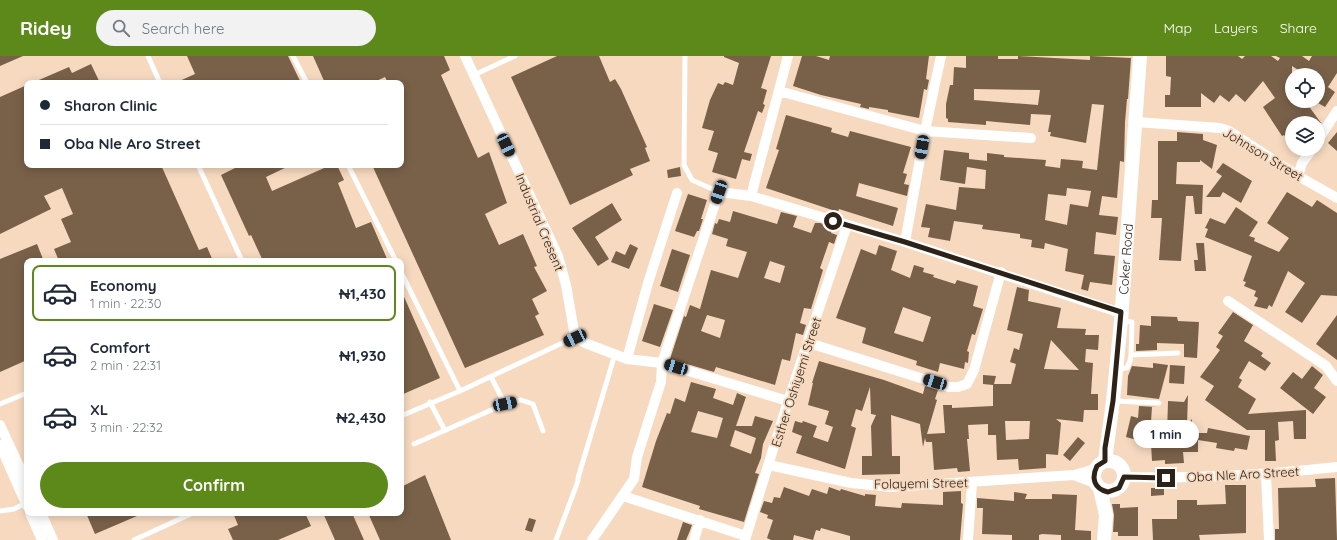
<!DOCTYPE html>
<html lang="en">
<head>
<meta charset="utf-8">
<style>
	body { margin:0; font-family:Quicksand,sans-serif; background:#f2f2f3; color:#1f2937; height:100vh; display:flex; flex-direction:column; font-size:15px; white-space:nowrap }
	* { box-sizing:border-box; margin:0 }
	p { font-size:13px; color:#747a83 }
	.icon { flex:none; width:22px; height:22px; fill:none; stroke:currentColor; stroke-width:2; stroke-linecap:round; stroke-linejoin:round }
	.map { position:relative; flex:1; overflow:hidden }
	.sheet { position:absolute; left:24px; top:202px; width:380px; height:258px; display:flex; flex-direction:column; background:#fff; border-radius:8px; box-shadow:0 2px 10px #0003 }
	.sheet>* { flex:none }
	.banner { position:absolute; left:24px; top:24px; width:380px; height:88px; border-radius:8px; box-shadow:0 2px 10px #0003; display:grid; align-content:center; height:88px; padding:0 16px; background:#fff }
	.tools { position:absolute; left:1285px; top:12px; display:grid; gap:8px }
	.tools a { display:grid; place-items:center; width:40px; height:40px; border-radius:50%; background:#fff; box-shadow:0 2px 10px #0003; font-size:20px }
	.end { position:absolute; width:18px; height:18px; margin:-9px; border:5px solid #2c2218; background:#fff; box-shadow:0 0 0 2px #fff }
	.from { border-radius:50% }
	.bubble { position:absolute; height:28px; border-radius:14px; background:#fff; box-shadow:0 2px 10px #0003; font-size:13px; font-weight:700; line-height:28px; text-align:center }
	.car { position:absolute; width:12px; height:24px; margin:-12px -6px; border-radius:5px; box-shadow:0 0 3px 1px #0007; background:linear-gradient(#222 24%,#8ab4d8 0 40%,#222 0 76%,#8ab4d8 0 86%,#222 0) }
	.banner b { display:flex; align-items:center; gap:14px; height:38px; font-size:15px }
	.banner b+b { border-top:1px solid #e0e1e3 }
	.banner i { width:10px; height:10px; background:#1f2937 }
	ul { padding:7px 0 0; list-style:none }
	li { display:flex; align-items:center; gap:12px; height:56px; margin:0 8px 6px; padding:0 8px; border:2px solid transparent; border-radius:8px }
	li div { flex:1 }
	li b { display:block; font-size:15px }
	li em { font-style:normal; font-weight:700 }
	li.active { border-color:#5d891a }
	li>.icon { width:36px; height:36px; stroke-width:1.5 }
	.cta { display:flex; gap:8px; margin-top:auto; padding:8px 16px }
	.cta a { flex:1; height:46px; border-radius:24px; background:#5d891a; color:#fff; font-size:16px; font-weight:700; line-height:46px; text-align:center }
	header { display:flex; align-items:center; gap:24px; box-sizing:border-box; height:56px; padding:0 20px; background:#5d891a; color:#fff }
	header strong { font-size:19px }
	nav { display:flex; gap:22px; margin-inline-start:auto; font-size:14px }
	.search { width:280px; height:36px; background:#f2f2f3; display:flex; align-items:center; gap:10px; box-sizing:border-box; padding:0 14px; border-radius:22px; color:#747a83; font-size:15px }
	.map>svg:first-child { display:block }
	.building { fill:#796049; fill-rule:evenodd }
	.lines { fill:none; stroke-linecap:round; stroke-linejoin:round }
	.service { stroke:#fff; stroke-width:5 }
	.minor { stroke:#fff; stroke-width:10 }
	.secondary { stroke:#fff; stroke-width:14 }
	.route { stroke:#2c2218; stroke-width:5 }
	.labels { text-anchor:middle; stroke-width:4; stroke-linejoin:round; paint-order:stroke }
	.street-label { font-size:13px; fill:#2c2218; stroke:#f6d9bf }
</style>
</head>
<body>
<header>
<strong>Ridey</strong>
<div class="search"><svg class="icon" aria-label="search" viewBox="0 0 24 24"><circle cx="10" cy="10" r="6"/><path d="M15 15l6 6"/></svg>Search here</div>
<nav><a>Map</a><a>Layers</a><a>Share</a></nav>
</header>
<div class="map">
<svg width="1337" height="484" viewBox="0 0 1337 484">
	<rect width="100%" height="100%" fill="#f6d9bf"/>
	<path class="building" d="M0,0H23L0,10Z
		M187,0H288L301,27H175L195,18Z
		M313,0H444L450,14L441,19L478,102L489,96L507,147L485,158L499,189L523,178L537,210L534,211L547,235L532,243L539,258L535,260L544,279L465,312L372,109H401V27H388L385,21L372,27H325Z
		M557,0H599L610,26L615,23L621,33L647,91L645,92L650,105L630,113L633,119L570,149L511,21Z
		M724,0H771L761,32L767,34L763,48L765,49L762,57L758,55L744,96L752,98L750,105L742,103L736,123L712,116L718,97L708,94L714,75L702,72L710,44L718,27L723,29L725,26L733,29L739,7L724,1Z
		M802,0H816L829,4L830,0H929L926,23L929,24L927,34L924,33L919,62L888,56V54L869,51V53L860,51L861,48L821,39L793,30Z
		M966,0H998V3H1018V0L1090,4V0L1131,2L1128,43H1127L1125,66L1124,106L1120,105L1117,142L1102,140L1099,159L1118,161L1116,179L1096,176L1094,198L1115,200L1112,229L1090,226L1088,235L1081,233L1084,219L1065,215L1068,193L1045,187L1044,193L1031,191L1032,184L1020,182V178L982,173L983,169L954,165L950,185L928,181L930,172L921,171L926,148L956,154L959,131L985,133L986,114L967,111L965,128L940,124L944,94L969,97V103L987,105V97L1004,99V101L1046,104L1045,110L1060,112L1061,103L1083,105L1082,112L1097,114L1104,49L1092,48L1086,87L1050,80L1051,76H1048L1051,59L1031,58L1030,69L986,65V69L948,66V63L946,62V48L950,29H953L954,11L966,12ZM974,33L1040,34L1038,49L974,44ZM1067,132L1091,135L1088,151L1070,148L1067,169L1045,164L1048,138L1066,140Z
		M1166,0H1238L1242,3L1245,0H1271L1278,5L1280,2L1276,0H1302L1309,5L1312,0H1337V17L1328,31L1335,36L1325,51L1318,47V19H1306L1292,10V45H1305L1321,67H1292V90L1284,79L1282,80L1263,51L1275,42L1263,25L1245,46L1236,38L1229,46L1220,39L1214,47L1201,37V51H1165V39H1170L1171,21L1166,20Z
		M91,8L100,27H32L69,11L72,17Z
		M27,29V109H161L199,194L207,191L213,205H59L54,193L71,186L61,163L73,158L62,132L44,140L51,153L0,178V41Z
		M786,59L832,72L831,76L848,81L850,75L911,91L903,117L907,118L904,128L909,129L907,140L859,127L856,140L898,152L893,170L839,153L838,156L766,132L779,94L776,93Z
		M1177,76L1203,78V84L1217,89L1212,113L1200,104V106H1177L1176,128L1203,129L1202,158H1195L1193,140H1186L1181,205L1159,204L1162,162H1151L1152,144H1158V85H1177Z
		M1337,76V95L1328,87Z
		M1223,107L1252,125L1241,147L1223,136L1220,141H1206L1222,120L1216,116Z
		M241,109H291L266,121L272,135L331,109H337L344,124L338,127L356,172L371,166L388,205H263L251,179L249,180L221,119Z
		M680,111L681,120L668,122L667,114Z
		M1287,136L1312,151L1317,144L1337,157V240L1321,239L1302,267L1285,256L1305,227L1288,215L1272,251L1269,249L1267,253L1254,250L1258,242L1254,240L1256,235L1244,230L1246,226L1243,225L1252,200L1205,181L1208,173L1205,172L1210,162L1225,168L1236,151L1258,166L1249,180L1255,182L1254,185L1279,196L1289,182L1267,167Z
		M688,138L707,144L701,163H703L699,175H697L694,181L675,175Z
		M612,147L622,164L595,181L609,203L598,210L572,172Z
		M733,155L777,168L781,156L797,160L793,171L811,177L815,167H820L833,171L831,177L837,179L834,188L829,186L820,212L823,214L811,253L804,252L800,267L806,269L803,279L796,277L790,305L782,303L775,329L716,311L714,316L670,303L684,260L686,261L690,249L700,253L711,214L738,222L747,196L726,190L728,183L712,178L715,167L717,168L719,163L730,166ZM770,205L785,210L780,227L764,222ZM707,259L725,264L720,282L701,275Z
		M1196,187H1204L1206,215H1195L1194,204H1198Z
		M37,188L43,203L38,205H27V304L0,316V203Z
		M630,188L638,192L629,213L611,206L616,195L625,199Z
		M879,189L897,195L891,214L910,222L914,209L924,212L923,216L934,219L933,221L955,228L957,224L978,230L973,250L983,253L975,279L972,278L967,295L969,296L968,307L965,306L964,313L940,307L938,316L916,309L917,305L862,287L866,272L836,262L861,193L876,199ZM903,251L931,261L923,286L894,277Z
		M672,193L690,199L678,236L660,230Z
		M1017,231L1029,234L1028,245L1061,252L1057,272L1086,273L1085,279H1099L1098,294L1086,293L1085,306L1093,307L1091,338H1098V354H1084L1083,366L1056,363L1061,367L1058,399L1046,398V412L1019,414L1018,403L997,404L996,379H988V368L968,369L969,383H967L970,415L958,416L957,412L934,414L932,386H926L925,382L923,391L920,368L891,359L892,400H900V418L862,419V400H872L871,370L876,359L871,358L870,331L862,355L856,353L851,370L856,372L845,413L796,397L802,380L792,376L795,365L802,367L803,365L817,370L813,381L828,386L833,371L825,368L829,355L808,349L813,327H812L819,305L884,324L923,338L925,330L938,334L935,343L937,344L927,378L945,377L943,349H952V352L993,350V329L983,328V319L996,320L994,328H1011L1016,308L1010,306L1014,292L1019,294L1023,278L1007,274ZM1051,284L1079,314L1044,313ZM1005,365H1030L1029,383L1006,384Z
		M401,234L440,322L401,339Z
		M654,248L673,254L660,291L642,285Z
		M1233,256L1253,269L1244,285L1263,297L1261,300L1271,307L1265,315L1249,305L1239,322L1242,324L1238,331L1256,343L1248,358L1306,354V383H1294L1293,365L1278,366L1279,384L1275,385L1276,405H1265V374H1247L1205,344L1214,330L1200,321L1220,294L1216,291L1223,280L1218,277Z
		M1337,259V304L1316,288Z
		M1151,260L1177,261L1178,265L1199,266L1197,302L1184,301V288L1157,287V294L1136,295V288H1139L1140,269L1151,270Z
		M1153,307L1168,309L1159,343L1127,339L1128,320L1132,310L1153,312Z
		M1170,309L1185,310L1184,328L1169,327Z
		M1312,310L1323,319L1314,332L1326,341L1313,358L1280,332L1293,316L1302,323Z
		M691,326L716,333L713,342L733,349L737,337L746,341L736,370H752L755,360L773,365L763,388L761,402L755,417L759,418L744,466L699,453L700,450L642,431L656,385L667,357L670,358L675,342L685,346ZM698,355L723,362L717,382L691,376ZM735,374L756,382L751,398L730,390Z
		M1188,339L1187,369L1192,363L1191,377H1207L1208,372L1250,380L1247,394L1235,392L1234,395L1216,392L1217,387L1198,384V396H1183L1184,407L1165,408V404L1152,405L1151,388L1126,381L1131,360L1138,362L1139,350L1156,351H1152L1151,366H1152L1149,377L1167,378L1168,345L1184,346Z
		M1078,381L1085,387L1070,405L1063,399Z
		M425,419L451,484H380L368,457H401V431Z
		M1335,422L1337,484H1275V473H1279L1278,432L1316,431L1315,423Z
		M1157,428H1164V439L1151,440V432H1157Z
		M1225,429H1246V477L1199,479L1200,484H1153L1152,463H1177V444H1197V449L1226,448Z
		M784,431L809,440L812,433L827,438L829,431L840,435L841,433L865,440V438L876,439L875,450L901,452L902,447L943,449V436L961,435V447L963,448L960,484H850V480L821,472L820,475L816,474L813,484L794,479L793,484H771L767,482L773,464L767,462L768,459L760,456L764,445L772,447L774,441L780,442Z
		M1014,436L1027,438L1025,443H1052V438L1077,439L1075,474L1091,475V484H1061V479L1042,478L1039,479V484H1012V479L982,478L983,452H977V442L1014,445Z
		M1112,448H1120V452L1138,451V480H1118V476H1113L1114,459Z
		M86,457H144L95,478Z
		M233,457H305L311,470L278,484H233L228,473L238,469Z
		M323,457H352L364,484H335Z
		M529,462L536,464L532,476L525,474Z
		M683,466L692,469L689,477L686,484H677Z"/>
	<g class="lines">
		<path class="service" d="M148,0L160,27
			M293,0L307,27
			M685,0L684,109L692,124L719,136
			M474,19L515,0
			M198,109L242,205
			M348,109L396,205
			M401,216L460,335
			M1122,265L1132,266L1131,299
			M1117,313L1127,312L1130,305L1131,299L1178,297
			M491,321L505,348
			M1114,345L1159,347
			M430,346L444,373
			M0,348L27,337
			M401,360L460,335L575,281
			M414,388L505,348L521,344L533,348L543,375
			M0,455L14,453L26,447
			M134,484L193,457
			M556,484L578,425V422L615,298"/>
		<path class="minor" d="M465,0L558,200L566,229L575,281L585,287L627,303L662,307L661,326L637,401L634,423L592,484
			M779,35L925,75L1031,82
			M1136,66L1220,72L1229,75L1298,120L1337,142
			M1318,84L1337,55
			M1298,120L1302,107L1312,93
			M751,140L788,0
			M905,186L925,75L941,0
			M1228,245L1326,310L1337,325
			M809,287L949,331H958L967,328L974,314L1001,216
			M627,303L648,227L677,137
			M788,345L662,307L719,136L751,140L905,186L1121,257
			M0,369L27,427
			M0,389L27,450
			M769,409L851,427L891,431L1074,419L1095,413
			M1074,419L1095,427
			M1266,419L1269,484
			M1124,421C1196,423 1266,419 1337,411
			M623,440L746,480
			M30,457L42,484
			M41,457L53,484
			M694,484L700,464
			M745,484L788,345L847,169
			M968,484L972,427"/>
		<g class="secondary">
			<circle cx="1109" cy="420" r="15"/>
			<path id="s1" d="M1105,405L1113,345L1121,265L1140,0"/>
			<path d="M1100,433L1106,459L1104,484"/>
		</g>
	</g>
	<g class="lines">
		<path class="route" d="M833,165L905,186L1121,256L1113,345L1105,392V405L1097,410C1091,422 1094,433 1108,436L1119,432L1124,421L1166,422"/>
	</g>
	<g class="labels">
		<g class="street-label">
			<text transform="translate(1263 98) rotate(31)" y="5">Johnson Street</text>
			<text transform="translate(540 166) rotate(67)" y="5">Industrial Cresent</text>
			<text dy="5" stroke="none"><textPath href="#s1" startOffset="203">Coker Road</textPath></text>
			<text transform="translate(796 326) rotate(-72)" y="5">Esther Oshiyemi Street</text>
			<text transform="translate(1243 418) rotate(-3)" y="5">Oba Nle Aro Street</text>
			<text transform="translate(921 427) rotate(-1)" y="5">Folayemi Street</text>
		</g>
	</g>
</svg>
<div class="tools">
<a><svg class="icon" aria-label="locate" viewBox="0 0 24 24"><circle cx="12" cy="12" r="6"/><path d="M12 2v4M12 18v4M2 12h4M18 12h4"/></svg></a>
<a><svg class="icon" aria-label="layers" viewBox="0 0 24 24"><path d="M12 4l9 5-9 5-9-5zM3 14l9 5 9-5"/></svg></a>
</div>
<i class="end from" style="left:833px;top:165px"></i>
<i class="end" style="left:1166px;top:422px"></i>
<div class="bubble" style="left:1133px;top:364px;width:66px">1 min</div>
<i class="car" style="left:506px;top:89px;rotate:155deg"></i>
<i class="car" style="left:922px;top:91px;rotate:190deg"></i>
<i class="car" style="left:719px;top:136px;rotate:199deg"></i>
<i class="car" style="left:575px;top:282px;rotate:245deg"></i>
<i class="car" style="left:676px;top:311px;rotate:287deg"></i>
<i class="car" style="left:935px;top:326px;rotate:287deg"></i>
<i class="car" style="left:505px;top:348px;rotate:78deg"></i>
<div class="banner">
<b><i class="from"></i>Sharon Clinic</b>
<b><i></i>Oba Nle Aro Street</b>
</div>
<section class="sheet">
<ul>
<li class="active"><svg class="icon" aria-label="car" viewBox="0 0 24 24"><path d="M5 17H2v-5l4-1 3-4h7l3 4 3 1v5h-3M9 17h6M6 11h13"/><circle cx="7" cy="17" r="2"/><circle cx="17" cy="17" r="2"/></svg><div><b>Economy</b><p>1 min · 22:30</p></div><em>₦1,430</em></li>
<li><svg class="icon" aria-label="car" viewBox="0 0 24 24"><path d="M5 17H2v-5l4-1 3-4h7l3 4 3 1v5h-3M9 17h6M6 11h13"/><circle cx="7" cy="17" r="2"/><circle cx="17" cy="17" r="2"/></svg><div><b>Comfort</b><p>2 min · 22:31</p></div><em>₦1,930</em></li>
<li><svg class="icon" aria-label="car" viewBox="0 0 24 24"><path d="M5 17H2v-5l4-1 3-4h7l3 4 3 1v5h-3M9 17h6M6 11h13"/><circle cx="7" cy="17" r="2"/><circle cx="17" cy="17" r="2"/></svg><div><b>XL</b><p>3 min · 22:32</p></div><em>₦2,430</em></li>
</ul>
<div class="cta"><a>Confirm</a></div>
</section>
</div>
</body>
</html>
